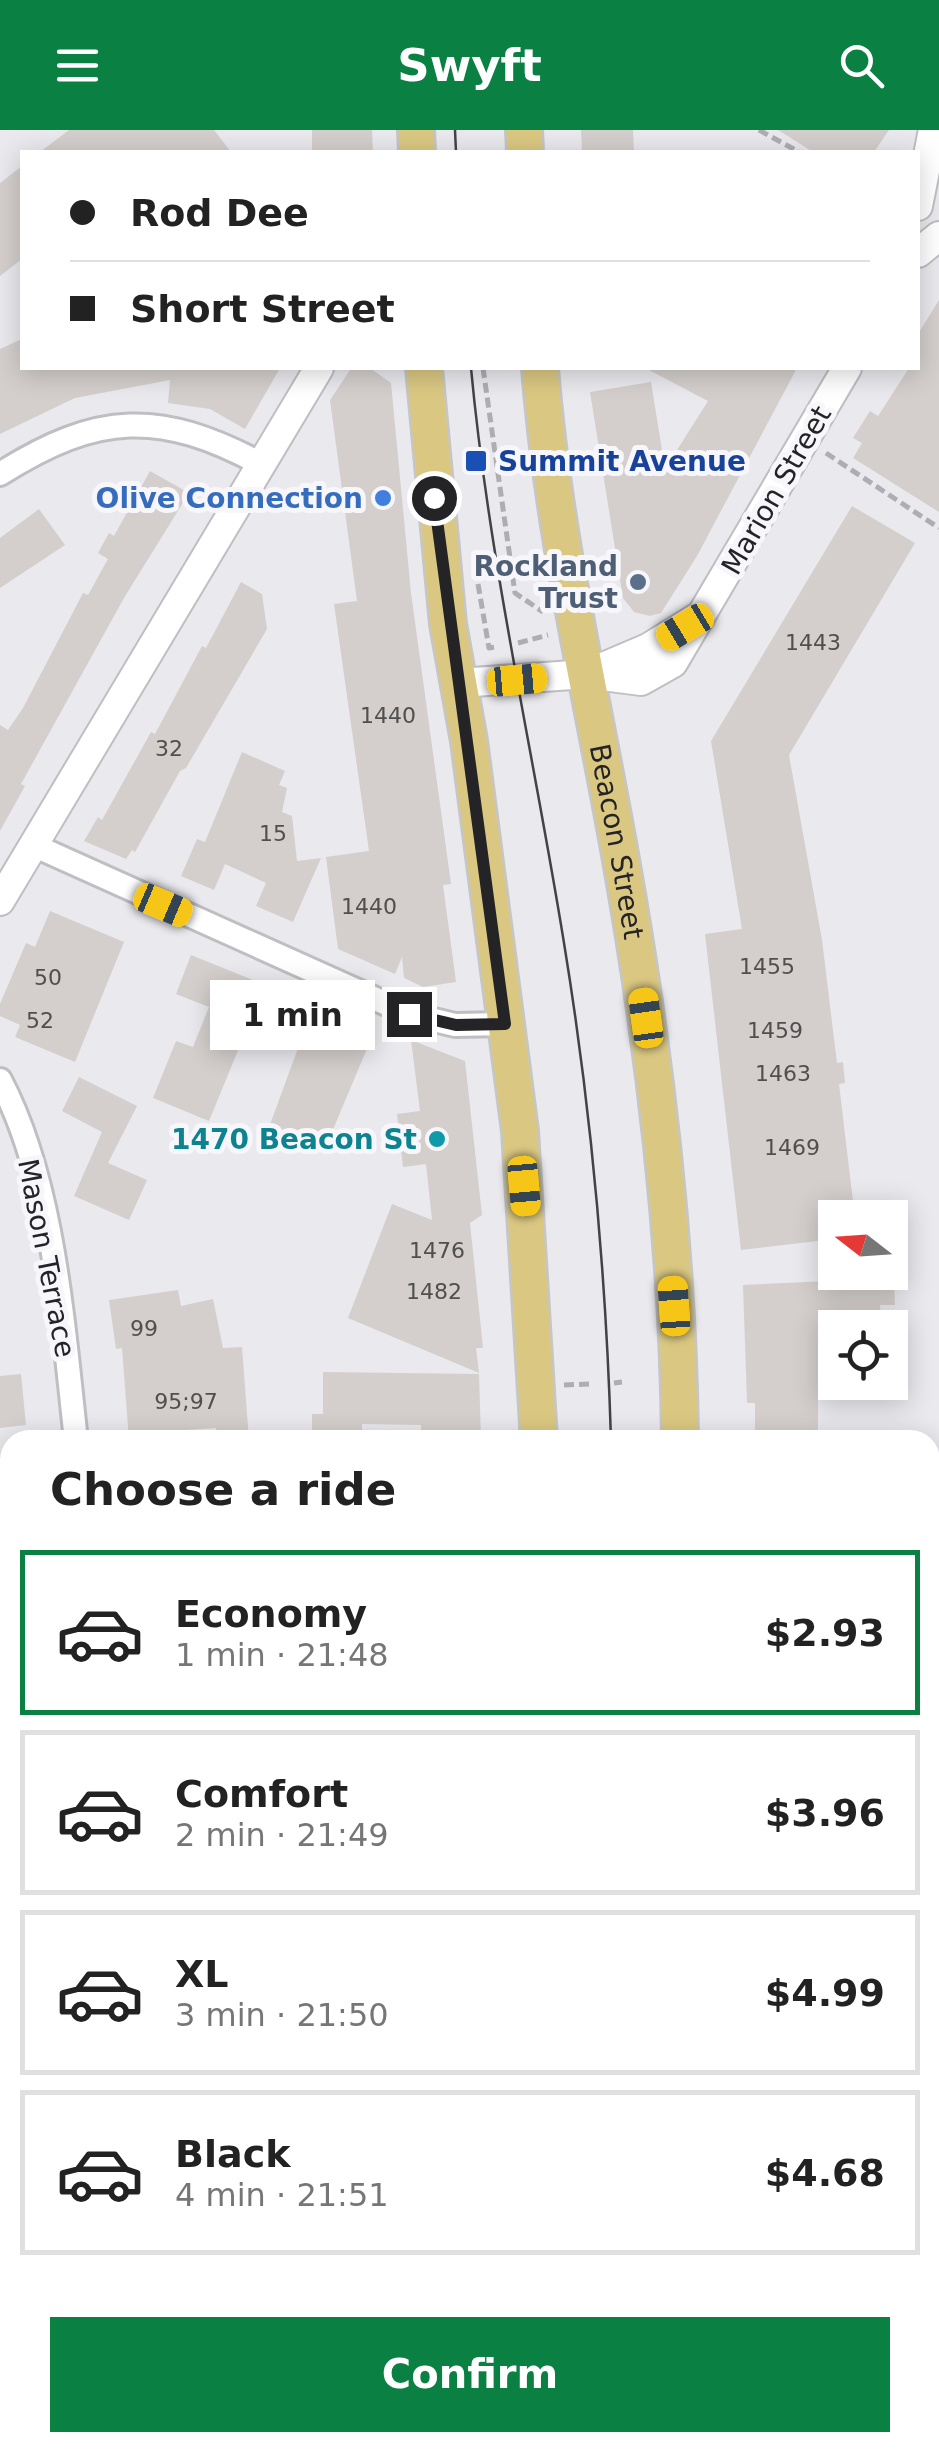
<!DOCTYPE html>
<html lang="en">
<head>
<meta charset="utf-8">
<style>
	body { margin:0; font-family:"DejaVu Sans",sans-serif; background:#f6f6f6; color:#222; height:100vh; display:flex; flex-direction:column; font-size:38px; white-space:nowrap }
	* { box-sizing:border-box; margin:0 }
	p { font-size:32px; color:#767676 }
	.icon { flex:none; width:55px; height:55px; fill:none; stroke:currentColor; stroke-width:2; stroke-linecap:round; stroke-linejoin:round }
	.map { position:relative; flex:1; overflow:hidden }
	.panel { position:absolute; left:0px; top:1300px; width:940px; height:1022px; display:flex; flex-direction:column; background:#fff; border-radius:30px 30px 0 0; box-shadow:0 5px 25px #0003 }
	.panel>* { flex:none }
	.top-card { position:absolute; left:20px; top:20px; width:900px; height:220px; border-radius:0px; box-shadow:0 5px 25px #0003; display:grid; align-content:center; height:220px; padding:0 50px; background:#fff }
	.needle { width:65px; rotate:287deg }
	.buttons { position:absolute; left:818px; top:1070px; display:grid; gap:20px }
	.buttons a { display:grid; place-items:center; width:90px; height:90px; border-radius:0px; background:#fff; box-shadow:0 5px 25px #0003; font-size:50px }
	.end { position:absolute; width:45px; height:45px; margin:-22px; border:12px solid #242325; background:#fff; box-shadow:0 0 0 5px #fff }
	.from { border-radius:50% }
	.bubble { position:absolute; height:70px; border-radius:0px; background:#fff; box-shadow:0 5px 25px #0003; font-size:32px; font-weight:700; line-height:70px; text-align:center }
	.car { position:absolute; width:30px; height:60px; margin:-30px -15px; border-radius:12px; box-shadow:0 0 8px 2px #0007; background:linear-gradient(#f5c518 24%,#345 0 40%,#f5c518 0 76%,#345 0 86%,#f5c518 0) }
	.top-card b { display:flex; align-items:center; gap:35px; height:95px; font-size:38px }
	.top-card b+b { border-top:2px solid #e0e0e0 }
	.top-card i { width:25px; height:25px; background:#222 }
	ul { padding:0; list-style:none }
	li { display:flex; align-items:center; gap:30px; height:165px; margin:0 20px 15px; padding:0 30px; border:5px solid #e0e0e0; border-radius:0px }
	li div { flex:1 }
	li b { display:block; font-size:38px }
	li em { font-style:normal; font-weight:700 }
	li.current { border-color:#0b8043 }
	li>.icon { width:90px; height:90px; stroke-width:1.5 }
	h2 { padding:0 50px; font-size:45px; line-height:120px }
	.action { display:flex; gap:20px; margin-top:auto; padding:20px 50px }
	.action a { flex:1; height:115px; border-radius:0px; background:#0b8043; color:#fff; font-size:40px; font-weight:700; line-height:115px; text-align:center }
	header { display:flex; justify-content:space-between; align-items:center; height:130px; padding:0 50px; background:#0b8043; color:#fff; font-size:45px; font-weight:700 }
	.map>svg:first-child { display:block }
	.building { fill:#d4cfcc }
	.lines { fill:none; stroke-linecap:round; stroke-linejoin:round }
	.minor-casing { stroke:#bfbfc3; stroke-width:28 }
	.tertiary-casing { stroke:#bfbfc3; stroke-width:32 }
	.primary-casing { stroke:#c6c6c6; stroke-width:40 }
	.path { stroke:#aeadb1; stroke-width:5; stroke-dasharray:10 5; stroke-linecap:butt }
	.minor { stroke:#fff; stroke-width:22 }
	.tertiary { stroke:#fff; stroke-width:28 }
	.primary { stroke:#dac882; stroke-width:35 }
	.tram { stroke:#434244; stroke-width:2.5 }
	.route { stroke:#242325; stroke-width:12 }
	.transit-dot { fill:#1a4fb4; stroke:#f7f6fb; stroke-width:4 }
	.shop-dot { fill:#3f7fe0; stroke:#f7f6fb; stroke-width:4 }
	.service-dot { fill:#5c6f8a; stroke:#f7f6fb; stroke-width:4 }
	.culture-dot { fill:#0f9aa8; stroke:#f7f6fb; stroke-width:4 }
	.labels { text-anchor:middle; stroke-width:10; stroke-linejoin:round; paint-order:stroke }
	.number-label { font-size:22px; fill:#504e4f }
	.transit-label { font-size:28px; font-weight:bold; fill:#164399; stroke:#f7f6fb; text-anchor:start }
	.street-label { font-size:28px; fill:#242325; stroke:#f7f6fb }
	.shop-label { font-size:28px; font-weight:bold; fill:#366cbe; stroke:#f7f6fb; text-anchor:end }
	.service-label { font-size:28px; font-weight:bold; fill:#4e5e75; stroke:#f7f6fb; text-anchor:end }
	.culture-label { font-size:28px; font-weight:bold; fill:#0d838f; stroke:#f7f6fb; text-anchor:end }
</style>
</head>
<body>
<header><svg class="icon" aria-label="menu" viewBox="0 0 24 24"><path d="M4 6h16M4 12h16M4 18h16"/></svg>Swyft<svg class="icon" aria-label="search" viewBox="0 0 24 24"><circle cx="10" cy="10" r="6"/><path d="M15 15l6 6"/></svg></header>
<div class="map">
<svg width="939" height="2322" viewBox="0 0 939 2322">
	<rect width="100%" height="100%" fill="#eae9ee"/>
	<path class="building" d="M69,0H214L231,22H40Z
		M312,0H372L373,22H312Z
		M581,0H633L634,22H582Z
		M778,0H889L874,22H813Z
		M22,36V129L0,146V53Z
		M939,170V382L853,328L862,313L853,308L870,281L878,286L909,238H918V204Z
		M22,209V238H280L245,299L210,279L168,273L170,250L75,268L0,304V219Z
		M358,238H370L391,253L411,463L451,754L443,755L456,852L423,857L404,848L402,827L395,844L338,819L326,727L369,721L334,474L357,471L330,270L350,240Z
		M645,238H797L697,426L661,483L650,486L634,482L623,468L590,262L651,252L665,339L708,271Z
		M150,341L189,363L124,468L21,654L25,656L0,701V595L8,600L23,578L83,463L88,465L108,429L98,423L109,403L114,406Z
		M852,376L915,413L789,625L822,810L837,933L843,932L845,953L839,954L855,1088H835V1109L741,1120L705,804L742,799L711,611Z
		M39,379L65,415L0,458V408Z
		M241,452L262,464L267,499L186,638L180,641L135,722L132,720L126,729L84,711L98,687L102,690L151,602L155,604L202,516L206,518Z
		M242,622L285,641L279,655L287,658L282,682L292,686L297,731L321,728L293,792L256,776L266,753L225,734L214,760L181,746L197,709L205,712Z
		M50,781L124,812L75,932L15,907L20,895L0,886V874L26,813L35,817Z
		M191,825L265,855L209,991L153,968L176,911L193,917L209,877L176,864Z
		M312,880L374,902L324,1021L268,1000Z
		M411,910L465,931L482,1085L470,1093L483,1218H476L479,1243L348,1188L392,1074L432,1090L426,1034L403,1037L397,984L420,981Z
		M79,947L137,976L108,1033L147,1050L129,1090L74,1066L102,1002L62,981Z
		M894,1148L895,1175H880L881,1191L835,1193V1265H818V1310H755V1273H747L743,1155Z
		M178,1160L181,1176L213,1169L223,1218L242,1217L249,1310H217L216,1298L171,1301L172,1310H129L122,1218L116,1219L109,1170Z
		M323,1242L479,1244L481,1310H421V1295L362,1294V1310H312V1284H323Z
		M21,1244L26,1295L0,1298V1246Z"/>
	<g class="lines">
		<g class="minor-casing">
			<path id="minor" d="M0,344C98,282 160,280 261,334
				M33,715L409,884L455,895L505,894
				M0,950C54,1052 63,1196 76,1310
				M0,2007L10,1990
				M890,2312L912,2322
				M144,2322L147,2312"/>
		</g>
		<g class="tertiary-casing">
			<path id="tertiary" d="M918,76L933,0
				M918,123L939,106
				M587,544L641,551L673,533L847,238
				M459,553L587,544L648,518L698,487
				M0,771L319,238"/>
		</g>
		<g class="primary-casing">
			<g id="primary">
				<path d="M416,0L417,22"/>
				<path d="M524,0L525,22"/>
				<path d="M424,238L448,494L469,611L520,1001L539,1310"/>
				<path id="s1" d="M540,238C553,404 592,566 621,730C655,921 678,1116 680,1310"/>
				<path d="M416,2322L418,2312"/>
				<path d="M560,2322L563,2312"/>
			</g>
		</g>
		<path class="path" d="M759,0L799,22
			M483,238L515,463L543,482
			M826,323L939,398
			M478,454L489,518L496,517
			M518,513L548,505
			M614,1253L622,1252
			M564,1255L590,1254
			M0,2092L10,2096"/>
		<use href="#minor" class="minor"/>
		<use href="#tertiary" class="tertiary"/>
		<use href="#primary" class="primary"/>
		<path class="tram" d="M455,0L456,22
			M471,238C489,431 533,621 564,813C591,978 606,1143 611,1310
			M489,2322L492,2312"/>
	</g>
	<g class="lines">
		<path class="route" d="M409,884L456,895L505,894L434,368"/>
	</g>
	<rect class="transit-dot" x="464" y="319" width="24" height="24" rx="5"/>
	<circle class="shop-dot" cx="383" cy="368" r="10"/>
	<circle class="service-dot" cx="638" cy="452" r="10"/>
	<circle class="culture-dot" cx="437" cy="1009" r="10"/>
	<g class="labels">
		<g class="number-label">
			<text x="813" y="520">1443</text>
			<text x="388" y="593">1440</text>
			<text x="169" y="626">32</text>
			<text x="273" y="711">15</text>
			<text x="369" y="784">1440</text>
			<text x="767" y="844">1455</text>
			<text x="48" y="855">50</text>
			<text x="40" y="898">52</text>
			<text x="775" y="908">1459</text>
			<text x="783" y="951">1463</text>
			<text x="792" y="1025">1469</text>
			<text x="437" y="1128">1476</text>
			<text x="434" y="1169">1482</text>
			<text x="144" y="1206">99</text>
			<text x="186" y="1279">95;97</text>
		</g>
		<g class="transit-label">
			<text x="498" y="341">Summit Avenue</text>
		</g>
		<g class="street-label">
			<text transform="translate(776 360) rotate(-60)" y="10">Marion Street</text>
			<text dy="10" stroke="none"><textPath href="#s1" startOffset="480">Beacon Street</textPath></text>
			<text transform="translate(47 1128) rotate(79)" y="10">Mason Terrace</text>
		</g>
		<g class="shop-label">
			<text x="363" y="378">Olive Connection</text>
		</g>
		<g class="service-label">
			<text x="618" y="446">Rockland<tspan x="618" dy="32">Trust</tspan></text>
		</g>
		<g class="culture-label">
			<text x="417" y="1019">1470 Beacon St</text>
		</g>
	</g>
</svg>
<div class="buttons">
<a><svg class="needle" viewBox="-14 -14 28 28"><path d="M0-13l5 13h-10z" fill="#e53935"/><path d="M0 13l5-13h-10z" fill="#767676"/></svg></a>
<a><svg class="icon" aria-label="locate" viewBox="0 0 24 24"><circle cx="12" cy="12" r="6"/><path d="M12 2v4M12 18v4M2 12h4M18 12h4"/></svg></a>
</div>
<i class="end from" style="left:434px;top:368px"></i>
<i class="end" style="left:409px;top:884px"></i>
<div class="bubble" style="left:210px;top:850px;width:165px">1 min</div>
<i class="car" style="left:685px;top:497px;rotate:239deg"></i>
<i class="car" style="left:517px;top:550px;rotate:85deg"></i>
<i class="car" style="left:163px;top:775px;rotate:113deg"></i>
<i class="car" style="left:646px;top:888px;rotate:352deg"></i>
<i class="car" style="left:524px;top:1056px;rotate:175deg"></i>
<i class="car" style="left:674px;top:1176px;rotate:356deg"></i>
<div class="top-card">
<b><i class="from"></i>Rod Dee</b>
<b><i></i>Short Street</b>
</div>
<section class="panel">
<h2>Choose a ride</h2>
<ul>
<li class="current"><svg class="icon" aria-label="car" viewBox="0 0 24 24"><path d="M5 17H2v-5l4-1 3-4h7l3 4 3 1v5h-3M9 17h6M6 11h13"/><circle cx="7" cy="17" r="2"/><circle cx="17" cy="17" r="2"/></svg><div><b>Economy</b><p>1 min · 21:48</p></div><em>$2.93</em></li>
<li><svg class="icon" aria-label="car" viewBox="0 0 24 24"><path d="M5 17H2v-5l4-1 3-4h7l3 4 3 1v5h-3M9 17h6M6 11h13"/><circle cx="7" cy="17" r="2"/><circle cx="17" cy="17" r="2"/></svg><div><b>Comfort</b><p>2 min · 21:49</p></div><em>$3.96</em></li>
<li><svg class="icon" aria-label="car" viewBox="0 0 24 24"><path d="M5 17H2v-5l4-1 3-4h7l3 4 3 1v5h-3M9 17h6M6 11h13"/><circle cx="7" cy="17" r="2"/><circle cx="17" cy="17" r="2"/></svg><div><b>XL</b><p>3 min · 21:50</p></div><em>$4.99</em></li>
<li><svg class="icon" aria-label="car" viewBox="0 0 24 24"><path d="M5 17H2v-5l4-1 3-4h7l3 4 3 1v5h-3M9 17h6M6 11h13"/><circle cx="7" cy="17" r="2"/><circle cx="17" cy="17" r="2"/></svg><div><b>Black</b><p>4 min · 21:51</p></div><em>$4.68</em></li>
</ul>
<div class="action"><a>Confirm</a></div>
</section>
</div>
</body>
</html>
